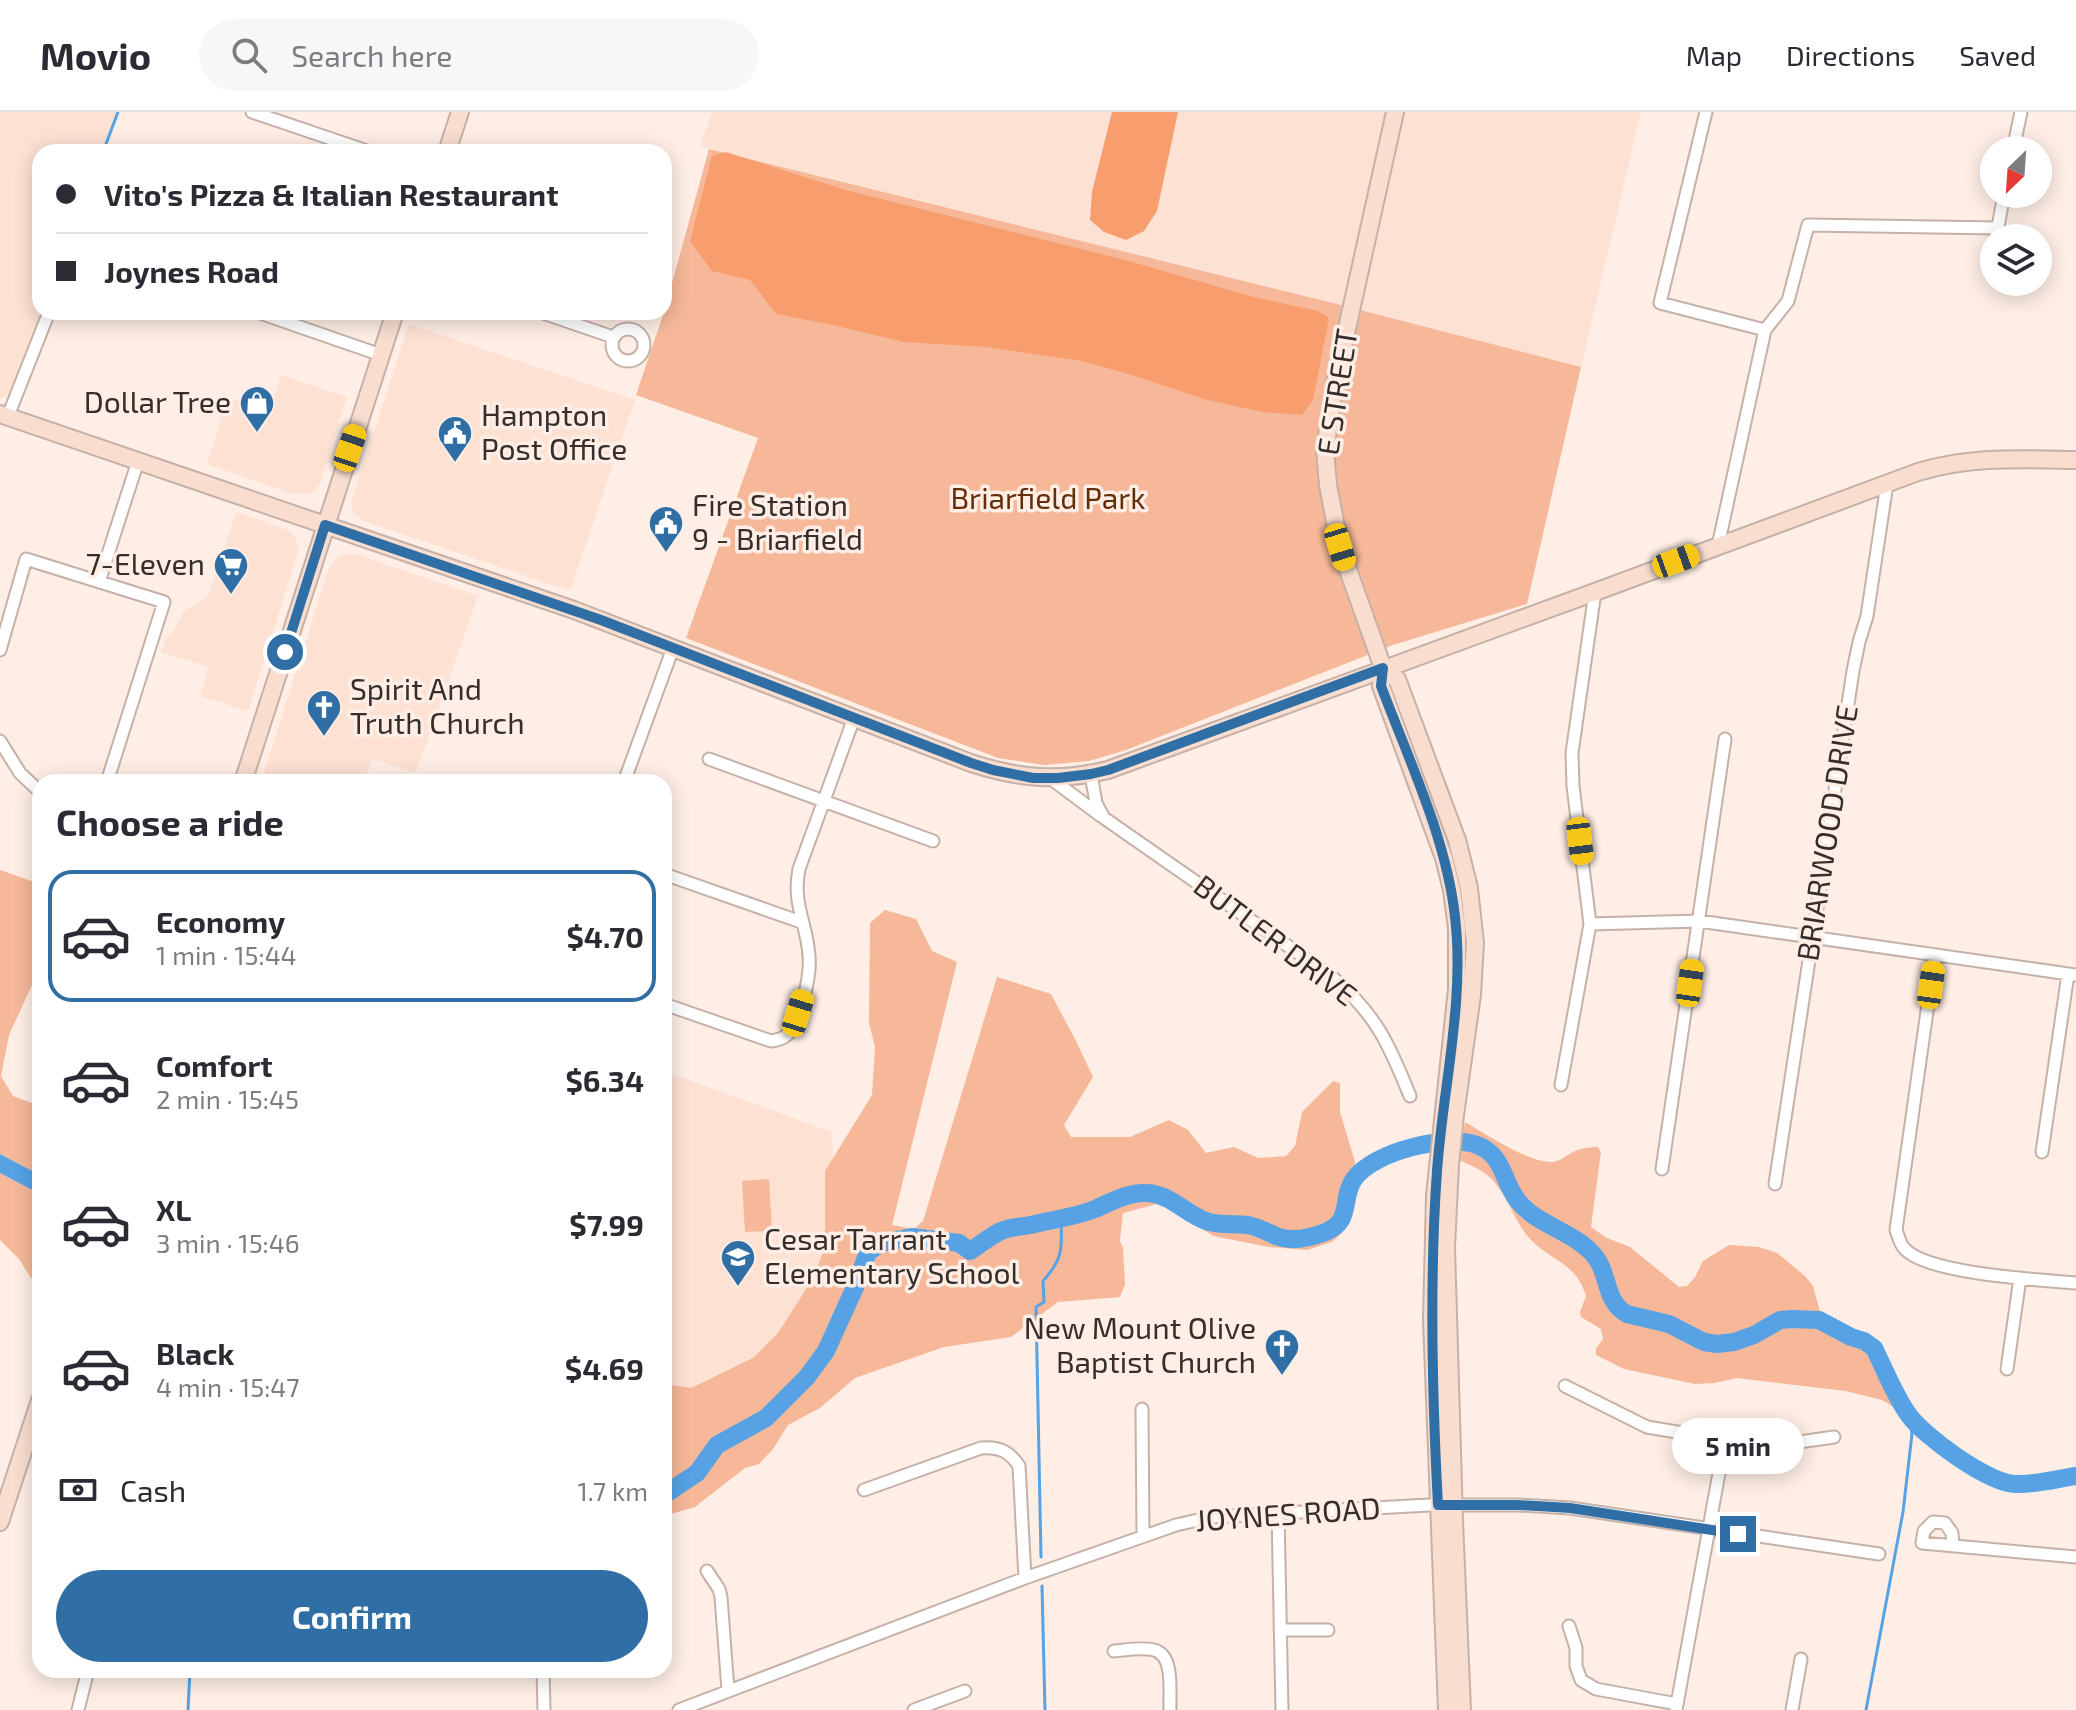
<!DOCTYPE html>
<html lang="en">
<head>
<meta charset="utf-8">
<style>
	body { margin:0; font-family:"Exo 2",sans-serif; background:#f7f7f7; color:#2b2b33; height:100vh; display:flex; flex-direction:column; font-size:30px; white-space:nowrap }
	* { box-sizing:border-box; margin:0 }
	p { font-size:26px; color:#7c7c81 }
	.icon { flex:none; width:44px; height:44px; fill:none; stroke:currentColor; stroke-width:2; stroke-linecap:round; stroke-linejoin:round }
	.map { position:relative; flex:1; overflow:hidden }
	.side { position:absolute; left:32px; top:662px; width:640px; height:904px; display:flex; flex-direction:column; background:#fff; border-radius:24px; box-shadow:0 4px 20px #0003 }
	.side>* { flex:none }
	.hud { position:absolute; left:32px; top:32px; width:640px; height:176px; border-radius:24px; box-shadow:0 4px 20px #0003; display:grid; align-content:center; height:176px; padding:0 24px; background:#fff }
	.needle { width:52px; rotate:205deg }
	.buttons { position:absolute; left:1980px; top:24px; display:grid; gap:16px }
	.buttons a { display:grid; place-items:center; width:72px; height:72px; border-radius:50%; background:#fff; box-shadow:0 4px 20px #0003; font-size:40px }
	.end { position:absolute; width:36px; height:36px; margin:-18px; border:10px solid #2f6fa5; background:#fff; box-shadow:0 0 0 4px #fff }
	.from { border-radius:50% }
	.bubble { position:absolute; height:56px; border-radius:28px; background:#fff; box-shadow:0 4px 20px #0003; font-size:26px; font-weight:700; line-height:56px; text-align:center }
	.car { position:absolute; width:24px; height:48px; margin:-24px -12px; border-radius:10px; box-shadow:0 0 6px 2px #0007; background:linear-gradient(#f5c518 24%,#345 0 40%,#f5c518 0 76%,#345 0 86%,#f5c518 0) }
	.hud b { display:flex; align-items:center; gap:28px; height:76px; font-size:30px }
	.hud b+b { border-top:2px solid #e1e1e2 }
	.hud i { width:20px; height:20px; background:#2b2b33 }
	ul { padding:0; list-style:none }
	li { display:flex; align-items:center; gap:24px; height:132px; margin:0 16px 12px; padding:0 8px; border:4px solid transparent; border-radius:24px }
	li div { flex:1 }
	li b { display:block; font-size:30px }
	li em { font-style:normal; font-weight:700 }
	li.selected { border-color:#2f6fa5 }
	li>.icon { width:72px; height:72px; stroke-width:1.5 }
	h2 { padding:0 24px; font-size:36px; line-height:96px }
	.pay { display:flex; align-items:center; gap:20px; height:88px; padding:0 24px; font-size:30px }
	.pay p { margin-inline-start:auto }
	.primary-button { display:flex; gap:16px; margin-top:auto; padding:16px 24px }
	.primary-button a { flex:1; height:92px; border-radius:48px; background:#2f6fa5; color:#fff; font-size:32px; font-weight:700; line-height:92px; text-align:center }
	header { display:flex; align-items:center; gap:48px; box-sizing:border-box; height:112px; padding:0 40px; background:#fff; border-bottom:2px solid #e1e1e2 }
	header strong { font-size:38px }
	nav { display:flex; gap:44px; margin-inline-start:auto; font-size:28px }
	.search { width:560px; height:72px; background:#f7f7f7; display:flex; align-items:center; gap:20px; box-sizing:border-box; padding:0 28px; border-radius:44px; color:#7c7c81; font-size:30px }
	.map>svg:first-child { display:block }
	.built { fill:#fde1d3 }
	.green { fill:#f6b899 }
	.forest { fill:#f89e6e }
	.water { fill:#56a2e5 }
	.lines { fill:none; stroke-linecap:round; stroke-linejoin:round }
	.stream { stroke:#56a2e5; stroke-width:3 }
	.river { stroke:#56a2e5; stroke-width:18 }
	.street-casing { stroke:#c5b1a8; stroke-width:15 }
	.secondary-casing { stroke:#c5b1a8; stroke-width:20 }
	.street { stroke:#fff; stroke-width:11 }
	.secondary { stroke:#f9ded0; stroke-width:16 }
	.route { stroke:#2f6fa5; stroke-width:10 }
	.labels { text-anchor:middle; stroke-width:7; stroke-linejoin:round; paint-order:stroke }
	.street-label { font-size:30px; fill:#352e2a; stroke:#feeee5 }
	.poi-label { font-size:30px; fill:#352e2a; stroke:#feeee5; text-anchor:start }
	.park-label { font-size:30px; fill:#662d09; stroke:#feeee5 }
</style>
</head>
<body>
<header>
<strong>Movio</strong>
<div class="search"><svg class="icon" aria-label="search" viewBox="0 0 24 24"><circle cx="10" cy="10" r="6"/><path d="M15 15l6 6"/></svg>Search here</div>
<nav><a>Map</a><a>Directions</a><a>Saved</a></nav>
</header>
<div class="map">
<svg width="2076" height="1598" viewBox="0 0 2076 1598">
	<rect width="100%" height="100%" fill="#feeee5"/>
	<path class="built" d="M0,0H118L102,40H40L41,200L10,280L2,286H0Z
		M712,0H1641L1581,255L1337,192L700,34Z
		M409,212L635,288L570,479L361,408L353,400L351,394L353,384Z
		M281,263L347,285L320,372L314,379L307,382H292L207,352L228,285L270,299Z
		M236,400L288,418L295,424L299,437L248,599L200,584L209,555L161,540L166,526L174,519L183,500L208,484Z
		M347,442H355L478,484L416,661L372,647L364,670H261L329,456L337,446Z
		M664,959L832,1020L837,1122L788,1231L664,1298Z"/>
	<path class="green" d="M709,37L1337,192L1581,255L1527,492L1393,533L1126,638L1089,649L1045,653L998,646L686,526L758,326L636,283L664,200Z
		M0,758L40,772V863L33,871L9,923L1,964L13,984L40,994V1063L0,1042Z
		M885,798L916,807L932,839L957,850L892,1113L914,1117L923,1109L997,865L1051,882L1075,927L1093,965L1064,1013L1071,1025H1130L1169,1008L1188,1018L1206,1041L1234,1035L1258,1046L1286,1044L1295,1034L1302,1000L1333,969L1340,971V1000L1355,1050L1354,1086L1342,1121L1332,1130L1307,1138L1269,1135L1213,1124L1180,1101L1157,1092L1123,1101L1120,1129L1123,1136L1125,1172L1120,1185L1058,1190L1011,1225L944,1235L855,1266L820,1296L788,1313L773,1337L759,1352L745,1356L695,1395L664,1404V1272L691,1276L753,1246L778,1221L812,1168L825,1135V1059L872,983L875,935L869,911L870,811Z
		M1465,1010C1484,1021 1536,1056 1557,1049C1563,1047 1562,1046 1568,1043C1577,1037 1586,1035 1598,1035L1601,1040L1591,1115L1607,1126L1630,1135L1679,1175L1687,1174L1695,1165L1703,1149L1729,1133L1759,1135L1777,1141L1805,1164L1813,1174L1825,1218L1871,1242L1900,1299L1882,1288L1846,1279L1737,1266L1714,1271L1695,1272L1624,1257L1596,1243V1236L1603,1227L1601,1217L1581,1205L1580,1200L1586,1184C1576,1151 1553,1150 1531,1128C1515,1112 1510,1088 1495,1071C1486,1059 1472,1054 1459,1048Z
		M0,1061L40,1082V1180L19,1147L0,1128Z
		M769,1067L772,1119L745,1120L742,1069Z"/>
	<path class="forest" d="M1112,0H1178L1157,99L1144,119L1126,128L1104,120L1090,108L1092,80Z
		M726,40L849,79L1129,149L1250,184L1318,199L1329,206L1313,288L1302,303L1263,300L1207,288L1135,264L1082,249L986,235L904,230L833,213L776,202L750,168L712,159L690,129L712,44Z"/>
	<path class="water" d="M0,1042L40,1063V1082L0,1061Z"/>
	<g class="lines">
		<path class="stream" d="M103,40L118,0
			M1041,1445L1036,1195L1044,1190L1043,1169C1064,1146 1062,1135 1061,1105
			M1042,1474L1045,1598
			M188,1598L190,1558
			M1866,1598L1903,1400L1912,1322L1910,1306"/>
		<path class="river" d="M664,1383L697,1361L717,1333L766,1306L807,1265L826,1239L856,1173L868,1140L882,1131L912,1125L959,1131L970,1139C980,1133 990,1124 1001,1119C1009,1115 1021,1115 1030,1113C1051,1108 1075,1105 1095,1097C1111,1090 1128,1080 1146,1081C1169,1081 1186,1102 1206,1109C1220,1114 1234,1111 1248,1113C1258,1115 1267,1120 1276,1124C1291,1130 1309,1126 1323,1121C1354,1110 1340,1087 1354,1067C1374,1039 1446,1022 1477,1033C1504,1043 1502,1069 1518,1089C1537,1113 1572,1119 1592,1141C1610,1159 1603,1189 1627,1202L1669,1212L1704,1230L1717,1232L1734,1230L1754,1223L1780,1208L1792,1207L1819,1208L1851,1225L1864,1229L1874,1236C1885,1258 1894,1282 1908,1302C1923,1324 1988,1371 2015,1372C2035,1373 2056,1367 2076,1364"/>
		<g class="street-casing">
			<path id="street" d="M252,0L370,40
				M1706,0L1660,191L1765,218
				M2013,38L2021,0
				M1996,126L2004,82
				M1993,156L1994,148
				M257,200L381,243
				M540,200L613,225
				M612 233a16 16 0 1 1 32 0a16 16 0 1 1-32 0Z
				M8,304L49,200
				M1718,434L1765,218L1788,189L1808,113L1997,116
				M99,470L138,349
				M0,538L26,447L164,490L107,670
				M0,629L20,661L40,680
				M709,647L933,729
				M1091,662L1096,691L1104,706L1331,864C1376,902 1389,932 1410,984
				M1050,666L1101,704
				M624,670L673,536
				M664,762L801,810
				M1590,812L1699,809L2076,863
				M1935,843L1896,1118C1898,1123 1900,1132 1904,1136C1925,1162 2041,1168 2076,1171
				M664,892L771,929C778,928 783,927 788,922C801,907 811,863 809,844C807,811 792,793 799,757L854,606
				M1561,973L1590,812L1573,674L1572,641L1595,480
				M2042,1040L2068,862
				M1662,1057L1725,627
				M1775,1072L1853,559L1859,530L1867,504L1887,372
				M2007,1257L2020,1166
				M1565,1274L1647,1315L1725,1328L1778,1333L1834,1325
				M1142,1297L1143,1423
				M864,1378L981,1336C999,1334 1010,1340 1019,1354L1025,1466
				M1278,1401L1282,1598
				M1953,1434L1952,1421L1945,1411L1933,1410L1924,1419L1922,1431L2076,1445
				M707,1459L719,1477L721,1485L728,1578
				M1569,1514L1576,1536V1554L1581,1568L1596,1577L1677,1592
				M1280,1518H1328
				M1114,1539C1126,1538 1142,1535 1154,1538C1175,1543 1169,1581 1170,1598
				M543,1558L544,1598
				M78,1598L88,1558
				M679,1598L1025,1466L1176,1413L1211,1405L1429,1393H1518L1570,1396L1879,1442
				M914,1598L965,1579
				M1676,1598L1725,1328
				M1792,1598L1801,1547"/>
		</g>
		<g class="secondary-casing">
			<path id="secondary" d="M1395,0L1334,275L1325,338L1328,373L1340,435L1383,556L1381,574L1444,746L1452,778L1457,816V877L1435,1083L1432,1208L1447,1598
				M447,40L460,0
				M0,302L574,498L971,651C1020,667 1058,670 1108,658L1595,480L1918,360C1970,344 2022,347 2076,348
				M1383,556L1397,567L1457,728L1469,776L1475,831L1472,883L1455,1003L1450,1053L1446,1135L1454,1408L1462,1598
				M243,670L395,200
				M0,1410L40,1288"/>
		</g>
		<use href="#street" class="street"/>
		<use href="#secondary" class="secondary"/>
	</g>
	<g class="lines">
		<path class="route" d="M285,540L325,413L601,508L971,651L993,658L1033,666H1058L1091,662L1108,658L1383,556L1381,574C1408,646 1447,728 1455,805C1465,889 1443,975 1437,1059C1429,1170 1432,1282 1438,1393H1518L1570,1396L1738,1422"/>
	</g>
	<defs>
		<g id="shop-pin" transform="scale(1.8)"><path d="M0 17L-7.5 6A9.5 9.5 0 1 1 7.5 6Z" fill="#2f6fa5" stroke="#feeee5"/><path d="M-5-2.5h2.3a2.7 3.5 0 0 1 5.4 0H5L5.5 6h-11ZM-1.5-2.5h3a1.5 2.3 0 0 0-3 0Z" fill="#fff"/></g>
		<g id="civic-pin" transform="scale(1.8)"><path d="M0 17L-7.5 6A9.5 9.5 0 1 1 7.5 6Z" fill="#2f6fa5" stroke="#feeee5"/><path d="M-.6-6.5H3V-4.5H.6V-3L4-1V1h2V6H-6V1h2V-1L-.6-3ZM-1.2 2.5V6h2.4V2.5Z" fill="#fff"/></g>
		<g id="supermarket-pin" transform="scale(1.8)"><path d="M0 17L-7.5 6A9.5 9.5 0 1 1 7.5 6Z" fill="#2f6fa5" stroke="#feeee5"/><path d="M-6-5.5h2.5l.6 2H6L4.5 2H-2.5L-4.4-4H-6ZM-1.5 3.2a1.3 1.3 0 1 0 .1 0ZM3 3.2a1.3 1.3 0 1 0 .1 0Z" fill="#fff"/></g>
		<g id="church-pin" transform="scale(1.8)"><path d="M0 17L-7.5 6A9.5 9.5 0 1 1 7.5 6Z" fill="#2f6fa5" stroke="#feeee5"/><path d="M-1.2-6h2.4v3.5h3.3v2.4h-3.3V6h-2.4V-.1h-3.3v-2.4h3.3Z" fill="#fff"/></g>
		<g id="school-pin" transform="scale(1.8)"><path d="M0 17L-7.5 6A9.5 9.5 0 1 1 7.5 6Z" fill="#2f6fa5" stroke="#feeee5"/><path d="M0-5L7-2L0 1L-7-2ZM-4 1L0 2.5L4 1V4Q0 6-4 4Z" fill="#fff"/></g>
	</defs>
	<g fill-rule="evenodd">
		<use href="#shop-pin" x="257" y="291"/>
		<use href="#civic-pin" x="455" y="321"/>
		<use href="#civic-pin" x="666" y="411"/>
		<use href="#supermarket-pin" x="231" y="453"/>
		<use href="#church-pin" x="324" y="595"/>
		<use href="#school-pin" x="738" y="1145"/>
		<use href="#church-pin" x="1282" y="1234"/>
	</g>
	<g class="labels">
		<g class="street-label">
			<text transform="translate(1338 280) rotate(-81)" y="10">E STREET</text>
			<text transform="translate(1828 721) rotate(-81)" y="10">BRIARWOOD DRIVE</text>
			<text transform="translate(1275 829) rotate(37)" y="10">BUTLER DRIVE</text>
			<text transform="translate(1288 1403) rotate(-4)" y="10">JOYNES ROAD</text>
		</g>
		<g class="poi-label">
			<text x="231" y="301" text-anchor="end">Dollar Tree</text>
			<text x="481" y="314">Hampton<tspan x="481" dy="34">Post Office</tspan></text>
			<text x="692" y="404">Fire Station<tspan x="692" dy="34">9 - Briarfield</tspan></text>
			<text x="205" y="463" text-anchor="end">7-Eleven</text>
			<text x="350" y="588">Spirit And<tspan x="350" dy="34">Truth Church</tspan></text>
			<text x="764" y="1138">Cesar Tarrant<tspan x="764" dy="34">Elementary School</tspan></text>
			<text x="1256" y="1227" text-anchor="end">New Mount Olive<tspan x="1256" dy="34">Baptist Church</tspan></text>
		</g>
		<g class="park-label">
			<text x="1048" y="397">Briarfield Park</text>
		</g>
	</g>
</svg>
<div class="buttons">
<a><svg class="needle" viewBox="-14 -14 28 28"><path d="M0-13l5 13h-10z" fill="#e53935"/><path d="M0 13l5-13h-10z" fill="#7c7c81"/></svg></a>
<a><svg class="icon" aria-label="layers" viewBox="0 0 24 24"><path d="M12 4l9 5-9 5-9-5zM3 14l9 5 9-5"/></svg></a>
</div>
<i class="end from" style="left:285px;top:540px"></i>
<i class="end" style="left:1738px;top:1422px"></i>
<div class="bubble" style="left:1672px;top:1306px;width:132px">5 min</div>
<i class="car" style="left:350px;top:336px;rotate:19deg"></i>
<i class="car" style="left:1340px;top:435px;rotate:163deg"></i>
<i class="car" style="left:1676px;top:449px;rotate:70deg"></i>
<i class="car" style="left:1580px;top:729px;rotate:173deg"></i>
<i class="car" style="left:1690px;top:871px;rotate:8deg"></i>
<i class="car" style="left:1931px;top:873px;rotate:8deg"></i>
<i class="car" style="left:798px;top:901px;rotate:17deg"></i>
<div class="hud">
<b><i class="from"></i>Vito's Pizza &amp; Italian Restaurant</b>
<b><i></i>Joynes Road</b>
</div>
<section class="side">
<h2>Choose a ride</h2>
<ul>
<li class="selected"><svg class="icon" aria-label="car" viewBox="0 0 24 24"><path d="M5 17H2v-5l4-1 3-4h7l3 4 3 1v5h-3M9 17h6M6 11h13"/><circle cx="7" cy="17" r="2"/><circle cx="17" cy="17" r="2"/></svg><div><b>Economy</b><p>1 min · 15:44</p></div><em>$4.70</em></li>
<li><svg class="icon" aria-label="car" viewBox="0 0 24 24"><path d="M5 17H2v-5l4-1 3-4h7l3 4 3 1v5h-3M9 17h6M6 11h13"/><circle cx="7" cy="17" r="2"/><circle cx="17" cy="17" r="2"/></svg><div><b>Comfort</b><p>2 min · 15:45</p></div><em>$6.34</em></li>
<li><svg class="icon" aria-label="car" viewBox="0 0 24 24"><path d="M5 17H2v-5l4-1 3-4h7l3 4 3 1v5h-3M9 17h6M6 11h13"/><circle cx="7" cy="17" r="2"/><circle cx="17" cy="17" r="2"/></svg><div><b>XL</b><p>3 min · 15:46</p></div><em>$7.99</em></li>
<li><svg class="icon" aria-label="car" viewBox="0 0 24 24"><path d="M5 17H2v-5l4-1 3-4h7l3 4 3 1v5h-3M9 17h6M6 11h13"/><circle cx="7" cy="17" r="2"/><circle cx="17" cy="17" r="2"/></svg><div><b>Black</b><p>4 min · 15:47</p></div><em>$4.69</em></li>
</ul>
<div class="pay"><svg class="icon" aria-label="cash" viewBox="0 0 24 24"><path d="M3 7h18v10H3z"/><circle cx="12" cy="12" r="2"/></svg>Cash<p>1.7 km</p></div>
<div class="primary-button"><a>Confirm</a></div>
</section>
</div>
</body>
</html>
